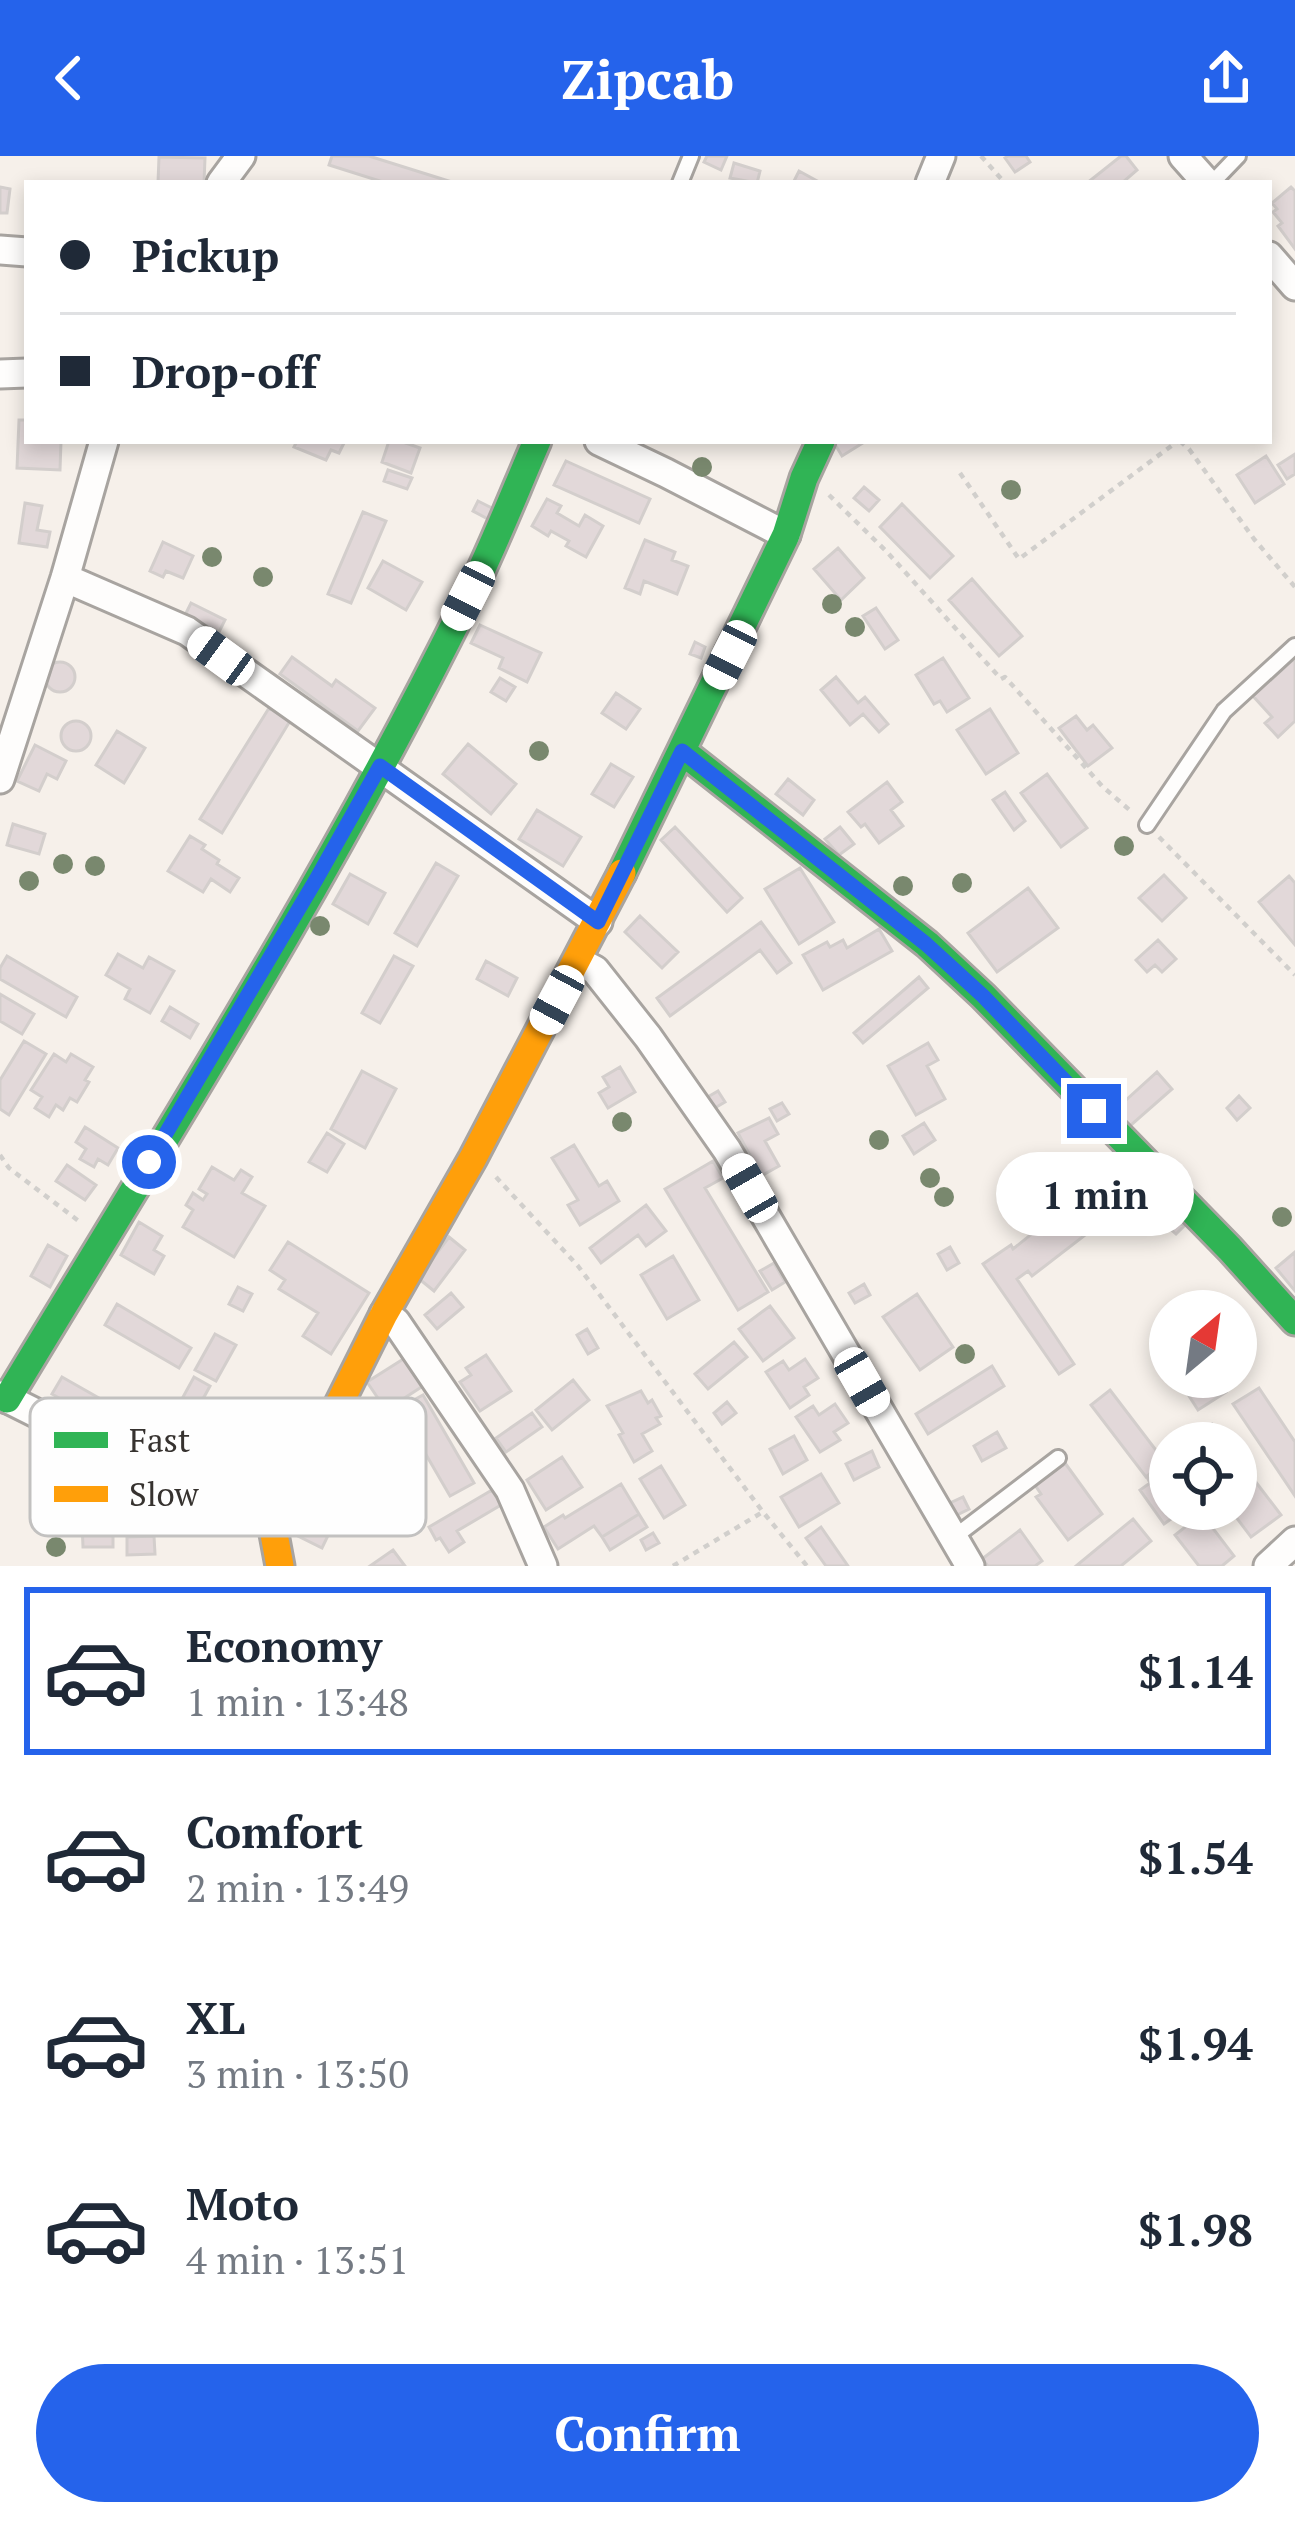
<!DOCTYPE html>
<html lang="en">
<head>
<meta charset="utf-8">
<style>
	body { margin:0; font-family:"PT Serif",serif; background:#f2f2f3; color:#1f2937; height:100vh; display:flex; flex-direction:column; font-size:45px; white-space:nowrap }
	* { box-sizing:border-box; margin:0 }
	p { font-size:39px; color:#747a83 }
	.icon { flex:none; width:66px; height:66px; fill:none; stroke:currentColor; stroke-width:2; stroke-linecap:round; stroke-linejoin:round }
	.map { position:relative; height:1410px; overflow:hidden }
	.sheet { display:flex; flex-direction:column; background:#fff; flex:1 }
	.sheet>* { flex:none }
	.hud { position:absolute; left:24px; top:24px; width:1248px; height:264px; border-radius:0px; box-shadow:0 6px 18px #0003; display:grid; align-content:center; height:264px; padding:0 36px; background:#fff }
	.needle { width:78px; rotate:29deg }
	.controls { position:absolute; left:1149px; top:1134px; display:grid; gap:24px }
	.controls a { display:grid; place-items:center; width:108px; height:108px; border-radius:50%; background:#fff; box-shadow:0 6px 18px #0003; font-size:60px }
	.end { position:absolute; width:54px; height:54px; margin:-27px; border:15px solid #2563eb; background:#fff; box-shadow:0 0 0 6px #fff }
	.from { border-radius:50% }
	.bubble { position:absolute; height:84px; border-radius:42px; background:#fff; box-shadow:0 6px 18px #0003; font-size:39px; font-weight:700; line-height:84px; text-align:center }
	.car { position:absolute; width:36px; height:72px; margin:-36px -18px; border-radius:15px; box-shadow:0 0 9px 3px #0007; background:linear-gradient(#fff 24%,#345 0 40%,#fff 0 76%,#345 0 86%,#fff 0) }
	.hud b { display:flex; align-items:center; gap:42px; height:114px; font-size:45px }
	.hud b+b { border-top:3px solid #e0e1e3 }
	.hud i { width:30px; height:30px; background:#1f2937 }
	ul { padding:21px 0 0; list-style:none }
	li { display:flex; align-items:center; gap:36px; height:168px; margin:0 24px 18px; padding:0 12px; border:6px solid transparent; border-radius:0px }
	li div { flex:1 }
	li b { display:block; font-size:45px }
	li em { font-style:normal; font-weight:700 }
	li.selected { border-color:#2563eb }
	li>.icon { width:108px; height:108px; stroke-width:1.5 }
	.primary-button { display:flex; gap:24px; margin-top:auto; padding:24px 36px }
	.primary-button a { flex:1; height:138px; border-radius:72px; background:#2563eb; color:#fff; font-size:48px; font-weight:700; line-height:138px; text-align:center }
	header { display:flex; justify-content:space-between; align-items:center; height:156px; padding:0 36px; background:#2563eb; color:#fff; font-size:54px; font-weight:700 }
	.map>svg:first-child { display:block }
	.building { fill:#e2d8d9; stroke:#d3cecc; stroke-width:3 }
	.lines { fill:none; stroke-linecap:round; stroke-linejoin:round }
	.lane-casing { stroke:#a8a4a0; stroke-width:20 }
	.street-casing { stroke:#a8a4a0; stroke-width:33 }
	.fast-casing { stroke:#a8a4a0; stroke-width:33 }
	.slow-casing { stroke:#a8a4a0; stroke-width:33 }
	.path { stroke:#d1cfcc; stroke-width:4.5; stroke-dasharray:6 6; stroke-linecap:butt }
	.lane { stroke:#fefdfc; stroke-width:14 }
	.street { stroke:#fefdfc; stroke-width:27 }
	.fast { stroke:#30b455; stroke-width:27 }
	.slow { stroke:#ff9f0a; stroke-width:27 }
	.tree { fill:#79886e }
	.route { stroke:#2563eb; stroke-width:15 }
	.key { fill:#fefefe; stroke:#c2c1c0; stroke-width:3 }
	.key-label { font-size:33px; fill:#36322f }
</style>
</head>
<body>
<header><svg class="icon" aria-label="back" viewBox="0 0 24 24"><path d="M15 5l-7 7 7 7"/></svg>Zipcab<svg class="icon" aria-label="share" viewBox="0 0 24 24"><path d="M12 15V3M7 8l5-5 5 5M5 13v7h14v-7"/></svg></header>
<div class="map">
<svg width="1295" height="1410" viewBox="0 0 1295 1410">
	<rect width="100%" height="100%" fill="#f6f0ea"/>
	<path class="building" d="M332,0H369L455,27H386L329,9Z
		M707,0H727L721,14L704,6Z
		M1008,0H1026L1030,6L1015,16L1005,2Z
		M1121,0H1126L1137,14L1122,27H1087Z
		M159,1L205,2L204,27H158Z
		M734,7L760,15L757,27L730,22Z
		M799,15L821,27H793Z
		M0,31L10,33L7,57H0Z
		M1291,31L1295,35V93L1278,70L1282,67L1273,56L1277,53L1272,47Z
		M19,264H27V285H61L60,314L17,312Z
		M297,285H345L339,297L331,294L326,304L294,291Z
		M389,285H400L420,292L411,317L382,306Z
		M833,285H866L842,300Z
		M1295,298V318L1287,323L1278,309Z
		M1266,300L1284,328L1255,347L1237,319Z
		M566,305L650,343L639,367L554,329Z
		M388,314L412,322L407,333L384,325Z
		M864,331L879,344L869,355L854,342Z
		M547,343L561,350L557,357L579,370L585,359L603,370L586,401L566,390L569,385L551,375L548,380L532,370Z
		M478,345L494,353L488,363L473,355Z
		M25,347L42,350L37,374L50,376L47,391L19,387Z
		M902,348L953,400L930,422L880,371Z
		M363,356L386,365L351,447L328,438Z
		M645,384L675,396L672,404L688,410L677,438L644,425L640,438L625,432Z
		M163,386L193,400L183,422L166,415L163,421L150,415Z
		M838,392L864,422L841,444L814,413Z
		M383,405L422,426L406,454L368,432Z
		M972,423L1022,480L999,500L949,444Z
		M191,447L225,464L219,476L185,459Z
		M876,452L898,484L885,493L863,460Z
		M480,469L541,497L527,526L499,512L503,502L471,487Z
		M695,486L705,491L701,502L690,498Z
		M292,501L332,530L336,524L375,552L358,575L280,518Z
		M943,502L969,542L947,556L940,545L934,548L916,519Z
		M1295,502V565L1278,581L1265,567L1272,561L1253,540Z
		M45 521a15 15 0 1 1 30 0a15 15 0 1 1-30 0Z
		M836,521L858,547L865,541L888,568L879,576L863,558L850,569L821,534Z
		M500,522L515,531L506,545L491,536Z
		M616,537L640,553L626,573L602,557Z
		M269,552L290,565L222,677L200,663Z
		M990,553L1018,597L986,618L957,574Z
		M1076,560L1087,574L1093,569L1112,592L1088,610L1059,572Z
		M61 580a15 15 0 1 1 30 0a15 15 0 1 1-30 0Z
		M117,575L145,592L124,627L96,609Z
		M468,588L516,628L491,658L443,618Z
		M35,589L66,605L57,623L47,618L39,635L17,625Z
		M611,608L633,621L614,651L592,638Z
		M1047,618L1087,672L1061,691L1021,637Z
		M788,623L814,644L803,659L776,638Z
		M887,626L902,646L891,654L903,670L879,687L865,668L861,671L848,656Z
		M1005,636L1025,665L1014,674L993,644Z
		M537,654L581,681L563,710L519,683Z
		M13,668L45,678L39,698L7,689Z
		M675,671L742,742L727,756L661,684Z
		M840,671L854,688L839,699L825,683Z
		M190,680L205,689L202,693L219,704L217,708L239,722L230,736L211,723L203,736L168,715Z
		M436,707L458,720L417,790L395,777Z
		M800,712L834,766L799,788L765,733Z
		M350,718L385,737L368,768L333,748Z
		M1164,719L1186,742L1162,765L1139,742Z
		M1289,720L1295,727V789L1259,746Z
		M1028,732L1058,772L997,816L968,777Z
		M640,760L678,796L662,812L625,776Z
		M761,766L791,807L777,817L760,794L670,860L657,842Z
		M879,773L892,795L823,834L803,799L827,786L830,791L843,784L847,792Z
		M1158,784L1176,803L1162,816L1155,809L1147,816L1136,804Z
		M118,798L143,812L149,801L174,815L150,857L125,843L130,833L106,819Z
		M7,800L77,841L66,861L0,823V812Z
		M394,800L413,810L380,867L362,857Z
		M486,805L517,822L508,840L477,823Z
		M919,821L928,832L863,887L854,877Z
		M0,838L34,858L22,878L0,865Z
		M170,851L198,868L190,882L162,865Z
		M24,885L46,898L9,959L0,953V924Z
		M928,887L938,904L927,910L945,943L916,959L888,910Z
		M54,898L66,906L71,898L93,911L85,924L89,926L77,946L70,942L63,954L56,949L49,961L35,952L42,941L31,934Z
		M620,911L635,936L608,952L599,937L609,931L603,921Z
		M362,915L396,933L365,992L331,973Z
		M1157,916L1172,933L1130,970L1115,954Z
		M718,935L725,946L713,953L706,942Z
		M1239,940L1250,952L1237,964L1227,952Z
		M782,947L789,958L777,965L770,953Z
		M769,962L778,978L765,985L779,1010L761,1020L738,977Z
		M924,967L935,984L914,998L903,980Z
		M85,971L118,992L108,1009L98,1003L94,1011L80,1003L86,993L76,986Z
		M327,977L344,988L327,1016L309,1006Z
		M574,989L599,1030L607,1025L619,1045L580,1069L568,1049L578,1044L552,1002Z
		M1123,1004L1146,1032L1032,1120L1028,1115L1017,1123L1074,1208L1059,1218L983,1108L1011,1089L1013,1093Z
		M713,1005L723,1022L705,1032L768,1136L738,1154L665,1033Z
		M67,1009L96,1029L85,1044L56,1025Z
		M212,1011L234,1024L241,1014L252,1021L242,1037L265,1050L234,1101L183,1071L193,1054L186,1049L193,1037L203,1044L207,1038L199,1033Z
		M646,1049L666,1075L646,1090L638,1079L601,1107L590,1092Z
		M1173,1061L1184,1070L1176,1078L1166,1069Z
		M139,1066L162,1080L154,1094L164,1100L154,1118L121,1099Z
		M449,1081L465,1094L434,1135L418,1122Z
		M288,1086L369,1137L331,1198L303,1180L318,1157L279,1133L285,1124L270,1114Z
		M48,1089L67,1100L50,1131L31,1120Z
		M950,1091L959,1107L947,1114L938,1098Z
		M1295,1096V1135L1276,1112Z
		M673,1100L699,1144L667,1163L641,1119Z
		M774,1107L785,1126L772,1134L760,1115Z
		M864,1128L870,1139L855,1147L849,1137Z
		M238,1131L252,1138L243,1155L229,1148Z
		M451,1137L463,1151L437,1173L425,1159Z
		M917,1138L953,1191L920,1214L883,1161Z
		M117,1148L191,1192L179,1212L105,1169Z
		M770,1150L794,1182L763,1205L739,1173Z
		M587,1173L598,1192L588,1198L577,1179Z
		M215,1178L236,1189L216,1225L195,1214Z
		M734,1186L747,1201L708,1233L695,1218Z
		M486,1199L511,1235L480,1255L460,1226L471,1219L466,1212Z
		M408,1200L426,1228L386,1254L367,1226Z
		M805,1203L818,1222L804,1231L809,1239L790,1252L766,1216L783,1205L789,1214Z
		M992,1210L1004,1230L928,1278L916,1258Z
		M62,1221L99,1242L89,1259L52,1238Z
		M194,1221L210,1230L185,1276L275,1326L266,1342L160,1283Z
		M1188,1221H1216L1226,1236L1198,1254L1180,1226Z
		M573,1224L589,1244L552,1274L536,1254Z
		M1259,1232L1295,1286V1340L1233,1248Z
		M1110,1234L1165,1306L1146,1321L1091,1249Z
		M641,1235L648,1247L652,1244L661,1260L656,1262L660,1268L642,1278L652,1295L634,1306L619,1279L623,1277L607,1250Z
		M423,1239L474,1327L450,1340L399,1252Z
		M727,1246L736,1257L722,1268L714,1257Z
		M835,1248L848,1267L834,1276L840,1284L820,1296L796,1261L813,1250L819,1259Z
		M532,1257L542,1271L506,1296L496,1282Z
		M1212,1268L1226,1287H1187Z
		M997,1276L1006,1292L982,1305L974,1290Z
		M794,1280L807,1304L783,1318L770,1293Z
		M872,1295L879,1311L854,1324L846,1308Z
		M1236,1300L1281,1359L1251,1381L1230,1353H1236Z
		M562,1301L582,1331L546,1354L527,1324Z
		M1065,1307L1102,1358L1068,1384L1036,1341L1041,1338L1035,1329Z
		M1170,1308V1353H1185L1164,1368L1140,1334L1150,1327L1148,1323Z
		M661,1310L685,1349L664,1362L640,1323Z
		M821,1318L839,1347L799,1371L781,1341Z
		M317,1323L348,1338L322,1392L290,1376Z
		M621,1328L639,1358L602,1381L594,1370L558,1393L544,1371L563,1359L565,1362Z
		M492,1334L501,1349L457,1375L464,1386L449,1396L440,1382L436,1384L429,1371Z
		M963,1341L969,1353L955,1360L950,1347Z
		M639,1358L647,1371L610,1394L602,1381Z
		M1202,1358L1234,1400L1222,1410H1199L1175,1379Z
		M1133,1363L1151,1385L1121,1410H1076Z
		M82,1366H113V1391H83Z
		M821,1371L848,1410H826L806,1382Z
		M1020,1374L1042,1405L1035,1410H988L982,1403Z
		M653,1377L659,1387L646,1394L641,1384Z
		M154,1380L155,1398L127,1399V1381Z
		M393,1394L405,1410H370Z"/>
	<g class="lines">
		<g class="lane-casing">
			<path id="lane" d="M680,27L691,0
				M1212,27L1238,0
				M1147,669L1224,555L1295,490
				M953,1382L1058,1302"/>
		</g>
		<g class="street-casing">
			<path id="street" d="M1183,0L1207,27
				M221,27L241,0
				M930,27L941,0
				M0,94L27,96
				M1269,100L1295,130
				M0,218L27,217
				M599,285L666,317L786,379
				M65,422L187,475L598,766
				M0,623L65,422L104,285
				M578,805L595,814L648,881L727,994L970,1410
				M384,1158L396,1166L510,1334L543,1410
				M0,1239L56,1267
				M1268,1410L1295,1385"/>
		</g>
		<g class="fast-casing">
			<path id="fast" d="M682,595L927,788L983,840L1230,1093L1295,1165
				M622,717L786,379L804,322L821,285
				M7,1243C166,980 331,720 467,444C493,392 514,338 537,285"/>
		</g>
		<g class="slow-casing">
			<path id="slow" d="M280,1410L274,1378L384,1158L473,1002L622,717"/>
		</g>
		<path class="path" d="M981,0L1005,27
			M1180,285L1189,293L1254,383L1295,431
			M960,317L1019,403L1178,285
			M829,339L888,397L1001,523L1005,521L1102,630L1133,657
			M1159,681L1295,819
			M0,999L9,1012L80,1066
			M496,1021L578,1110L763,1356L807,1410
			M78,1274L146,1295L224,1331L251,1354
			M673,1410L761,1357"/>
		<use href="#lane" class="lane"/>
		<use href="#street" class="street"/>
		<use href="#fast" class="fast"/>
		<use href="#slow" class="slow"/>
	</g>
	<g class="tree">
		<circle cx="702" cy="311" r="10"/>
		<circle cx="1011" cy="334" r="10"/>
		<circle cx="212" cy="401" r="10"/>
		<circle cx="263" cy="421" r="10"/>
		<circle cx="832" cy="448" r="10"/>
		<circle cx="855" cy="471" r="10"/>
		<circle cx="539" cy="595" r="10"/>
		<circle cx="1124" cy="690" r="10"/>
		<circle cx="63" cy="708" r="10"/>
		<circle cx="95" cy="710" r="10"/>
		<circle cx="29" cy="725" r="10"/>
		<circle cx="962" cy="727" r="10"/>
		<circle cx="903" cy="730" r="10"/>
		<circle cx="320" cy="770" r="10"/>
		<circle cx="622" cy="966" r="10"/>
		<circle cx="879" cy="984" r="10"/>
		<circle cx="930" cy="1022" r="10"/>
		<circle cx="944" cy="1041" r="10"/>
		<circle cx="1282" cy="1061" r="10"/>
		<circle cx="965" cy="1198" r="10"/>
		<circle cx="56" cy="1391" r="10"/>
	</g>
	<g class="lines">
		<path class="route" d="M149,1006L317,722L380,610L598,766L682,595L926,788L983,840L1094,955"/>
	</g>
	<rect x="30" y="1242" width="396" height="138" rx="18" class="key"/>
	<rect x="54" y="1276" width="54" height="16" fill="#30b455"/>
	<rect x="54" y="1330" width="54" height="16" fill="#ff9f0a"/>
	<g class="key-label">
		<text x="129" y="1296">Fast</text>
		<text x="129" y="1350">Slow</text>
	</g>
</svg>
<div class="controls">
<a><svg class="needle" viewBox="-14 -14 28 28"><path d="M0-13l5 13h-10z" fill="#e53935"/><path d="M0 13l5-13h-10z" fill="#747a83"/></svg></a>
<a><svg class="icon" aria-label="locate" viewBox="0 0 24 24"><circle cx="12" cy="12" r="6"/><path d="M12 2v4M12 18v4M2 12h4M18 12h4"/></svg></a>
</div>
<i class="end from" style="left:149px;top:1006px"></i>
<i class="end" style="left:1094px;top:955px"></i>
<div class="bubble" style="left:996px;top:996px;width:198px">1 min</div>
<i class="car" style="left:468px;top:440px;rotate:207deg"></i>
<i class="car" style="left:730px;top:499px;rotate:207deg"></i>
<i class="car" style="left:221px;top:500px;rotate:306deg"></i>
<i class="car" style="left:557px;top:844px;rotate:208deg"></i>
<i class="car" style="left:750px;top:1032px;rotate:330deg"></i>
<i class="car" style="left:862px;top:1226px;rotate:150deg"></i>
<div class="hud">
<b><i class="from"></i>Pickup</b>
<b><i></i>Drop-off</b>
</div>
</div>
<section class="sheet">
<ul>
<li class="selected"><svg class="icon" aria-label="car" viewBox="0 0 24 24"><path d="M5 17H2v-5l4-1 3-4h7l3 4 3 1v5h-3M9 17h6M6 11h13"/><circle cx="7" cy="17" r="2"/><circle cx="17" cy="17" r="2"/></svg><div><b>Economy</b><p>1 min · 13:48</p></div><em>$1.14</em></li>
<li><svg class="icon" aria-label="car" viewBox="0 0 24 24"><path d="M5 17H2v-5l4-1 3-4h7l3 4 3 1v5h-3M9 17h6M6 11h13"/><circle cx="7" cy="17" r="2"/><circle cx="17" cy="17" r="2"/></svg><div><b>Comfort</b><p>2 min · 13:49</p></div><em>$1.54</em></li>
<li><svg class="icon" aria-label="car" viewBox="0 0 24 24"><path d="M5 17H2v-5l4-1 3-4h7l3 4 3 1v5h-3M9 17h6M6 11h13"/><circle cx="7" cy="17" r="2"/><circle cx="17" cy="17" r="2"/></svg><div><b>XL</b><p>3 min · 13:50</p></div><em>$1.94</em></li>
<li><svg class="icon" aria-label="car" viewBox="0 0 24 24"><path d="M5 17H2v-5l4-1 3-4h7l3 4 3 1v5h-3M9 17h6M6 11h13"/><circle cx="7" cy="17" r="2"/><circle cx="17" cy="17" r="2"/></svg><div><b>Moto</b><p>4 min · 13:51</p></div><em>$1.98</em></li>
</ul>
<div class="primary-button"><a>Confirm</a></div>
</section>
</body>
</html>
